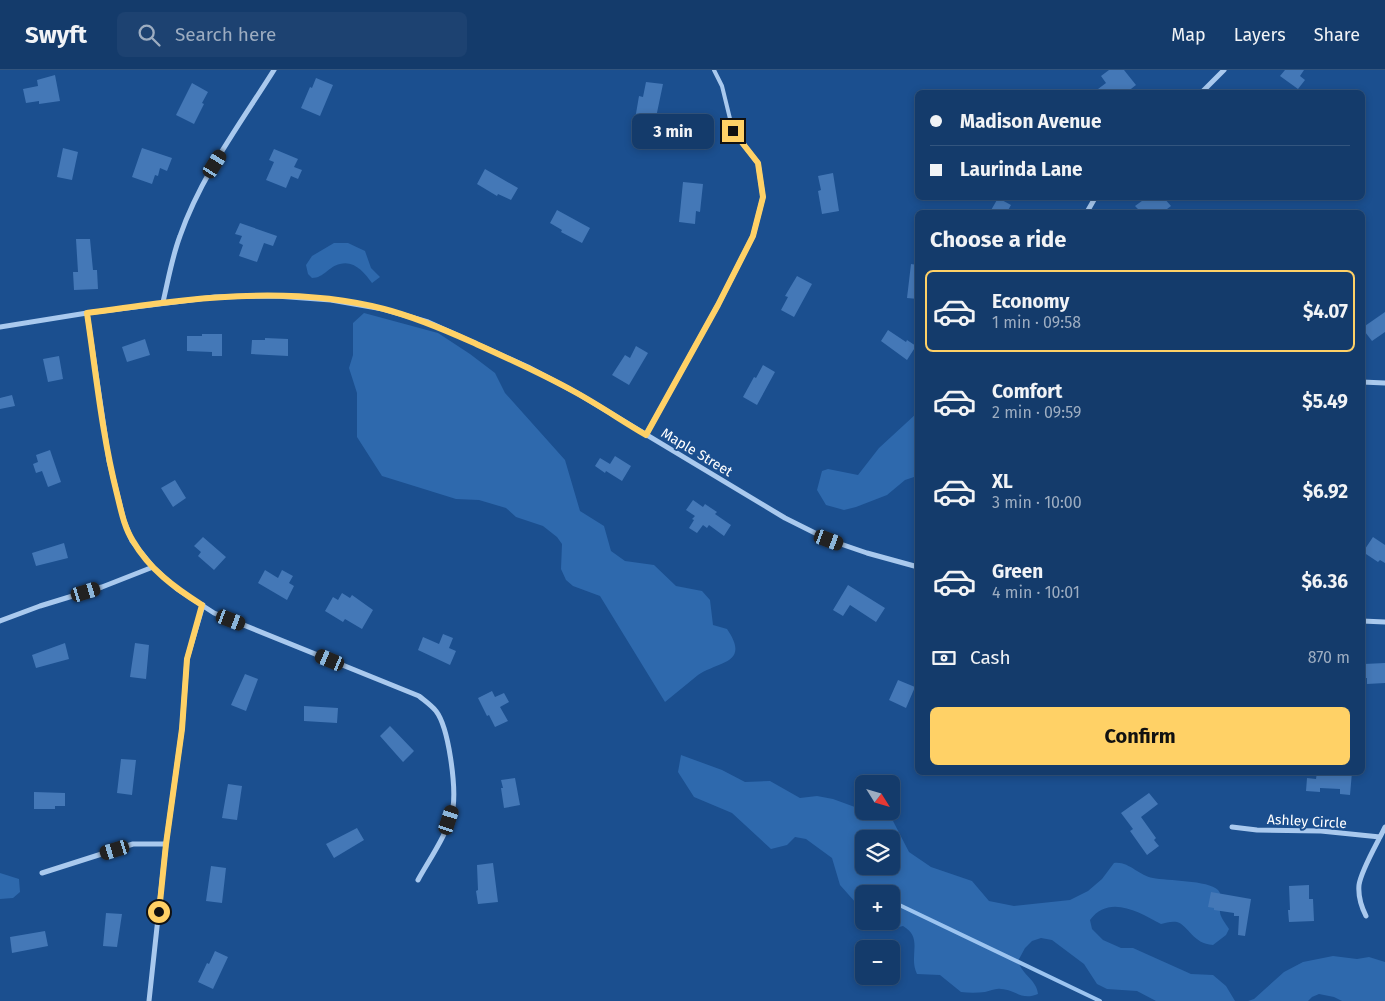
<!DOCTYPE html>
<html lang="en">
<head>
<meta charset="utf-8">
<style>
	body { margin:0; font-family:"Fira Sans",sans-serif; background:#1d4271; color:#f1f3f6; height:100vh; display:flex; flex-direction:column; font-size:19px; white-space:nowrap }
	* { box-sizing:border-box; margin:0 }
	p { font-size:16px; color:#9dadc1 }
	.icon { flex:none; width:28px; height:28px; fill:none; stroke:currentColor; stroke-width:2; stroke-linecap:round; stroke-linejoin:round }
	.map { position:relative; flex:1; overflow:hidden }
	.side { position:absolute; left:915px; top:140px; width:450px; height:565px; display:flex; flex-direction:column; background:#143b6b; border-radius:8px; box-shadow:0 2px 8px #0003,0 0 0 1px #33557e }
	.side>* { flex:none }
	.banner { position:absolute; left:915px; top:20px; width:450px; height:110px; border-radius:8px; box-shadow:0 2px 8px #0003,0 0 0 1px #33557e; display:grid; align-content:center; height:110px; padding:0 15px; background:#143b6b }
	.needle { width:32px; rotate:127deg }
	.controls { position:absolute; left:855px; top:705px; display:grid; gap:10px }
	.controls a { display:grid; place-items:center; width:45px; height:45px; border-radius:8px; background:#143b6b; box-shadow:0 2px 8px #0003,0 0 0 1px #33557e; font-size:25px }
	.end { position:absolute; width:22px; height:22px; margin:-11px; border:6px solid #ffd166; background:#111; box-shadow:0 0 0 2px #111 }
	.from { border-radius:50% }
	.bubble { position:absolute; height:35px; border-radius:8px; background:#143b6b; box-shadow:0 2px 8px #0003,0 0 0 1px #33557e; font-size:16px; font-weight:700; line-height:35px; text-align:center }
	.car { position:absolute; width:15px; height:30px; margin:-15px -8px; border-radius:6px; box-shadow:0 0 4px 1px #0007; background:linear-gradient(#222 24%,#8ab4d8 0 40%,#222 0 76%,#8ab4d8 0 86%,#222 0) }
	.banner b { display:flex; align-items:center; gap:18px; height:48px; font-size:19px }
	.banner b+b { border-top:1px solid #33557e }
	.banner i { width:12px; height:12px; background:#f1f3f6 }
	ul { padding:0; list-style:none }
	li { display:flex; align-items:center; gap:15px; height:82px; margin:0 10px 8px; padding:0 5px; border:2px solid transparent; border-radius:8px }
	li div { flex:1 }
	li b { display:block; font-size:19px }
	li em { font-style:normal; font-weight:700 }
	li.selected { border-color:#ffd166 }
	li>.icon { width:45px; height:45px; stroke-width:1.5 }
	h2 { padding:0 15px; font-size:22px; line-height:60px }
	.pay { display:flex; align-items:center; gap:12px; height:55px; padding:0 15px; font-size:19px }
	.pay p { margin-inline-start:auto }
	.action { display:flex; gap:10px; margin-top:auto; padding:10px 15px }
	.action a { flex:1; height:58px; border-radius:8px; background:#ffd166; color:#111; font-size:20px; font-weight:700; line-height:58px; text-align:center }
	header { display:flex; align-items:center; gap:30px; box-sizing:border-box; height:70px; padding:0 25px; background:#143b6b; border-bottom:1px solid #33557e }
	header strong { font-size:24px }
	nav { display:flex; gap:28px; margin-inline-start:auto; font-size:18px }
	.search { width:350px; height:45px; background:#1d4271; display:flex; align-items:center; gap:12px; box-sizing:border-box; padding:0 18px; border-radius:8px; color:#9dadc1; font-size:19px }
	.map>svg:first-child { display:block }
	.green { fill:#2e69ad; fill-rule:evenodd }
	.lines { fill:none; stroke-linecap:round; stroke-linejoin:round }
	.stream { stroke:#9cc4f0; stroke-width:4 }
	.building { fill:#4478b7 }
	.service { stroke:#a9c9ee; stroke-width:4 }
	.minor { stroke:#a9c9ee; stroke-width:5 }
	.route { stroke:#ffd166; stroke-width:6 }
	.labels { text-anchor:middle; stroke-width:4; stroke-linejoin:round; paint-order:stroke }
	.street-label { font-size:14px; fill:#fff; stroke:#1b4f8f }
</style>
</head>
<body>
<header>
<strong>Swyft</strong>
<div class="search"><svg class="icon" aria-label="search" viewBox="0 0 24 24"><circle cx="10" cy="10" r="6"/><path d="M15 15l6 6"/></svg>Search here</div>
<nav><a>Map</a><a>Layers</a><a>Share</a></nav>
</header>
<div class="map">
<svg width="1385" height="931" viewBox="0 0 1385 931">
	<rect width="100%" height="100%" fill="#1b4f8f"/>
	<path class="green" d="M334,173H348L365,181L371,198L380,207L372,213C365,203 354,190 340,194C329,196 324,208 312,208L308,204L306,195L312,186Z
		M364,243L438,263L470,284L495,303L505,323L565,390L580,441L604,456L611,481L625,491L654,495L676,516L702,521L710,530L713,555L727,559C751,594 718,591 698,605C687,614 676,623 665,632L600,526L573,516L566,510L561,499L562,474L557,467L543,456L516,447L506,438L479,430L456,429L382,406L357,367V323L349,298L353,285V253Z
		M917,343V406L905,410L887,425L856,437L844,440L826,435L817,420L822,401L828,399L858,405L879,378Z
		M681,685L722,700L745,712L770,711L800,728L817,726L833,729L893,751L909,782L931,797L972,811L989,831L1014,836L1070,830L1088,821L1102,809L1114,793C1129,791 1139,806 1153,808C1167,811 1208,810 1218,820C1224,827 1219,834 1220,842C1220,847 1226,854 1229,859L1226,865L1213,875C1193,874 1188,855 1177,852C1171,851 1166,853 1161,854C1139,842 1109,824 1090,850L1092,859L1103,870L1121,878H1133L1191,904L1213,905L1226,916L1235,931H1156L1137,921L1107,919L1097,914L1084,894L1052,870L1041,868L1032,871L1025,878L1018,891C1022,905 1037,910 1038,924C1021,931 1017,920 1001,919C995,918 991,921 985,922C977,923 969,923 961,922L940,905L917,904C908,886 924,868 903,856L886,860L872,851H891V824H864V842L840,815L832,788L806,769L795,767L787,775L771,779L732,743L694,727L678,702ZM864,769H891V796H864Z
		M0,803L19,809L20,822L13,828L0,829Z
		M1333,886L1357,889L1369,887L1385,892V931H1342L1334,927L1319,924L1312,927L1308,931H1248L1254,929L1284,902L1303,892Z"/>
	<g class="lines">
		<path class="stream" d="M891,831L1100,931"/>
	</g>
	<path class="building" d="M1109,0H1124L1136,15L1127,22H1094L1106,13L1101,6Z
		M1285,0H1304L1300,6L1305,10L1298,19L1280,6Z
		M55,5L60,31L39,34V31L26,33L23,19L38,16L37,10Z
		M316,8L333,15L320,46L301,38L310,17L312,18Z
		M646,12L663,14L654,57L649,56L647,69L632,67L639,26L643,27Z
		M192,13L208,22L202,33L204,34L194,54L176,45Z
		M63,78L78,82L72,110L57,107Z
		M142,78L172,88L167,101L160,98L158,106L155,105L152,114L132,107Z
		M274,79L298,89L294,97L302,100L298,109L291,106L286,118L266,110L274,92L269,90Z
		M485,99L518,118L511,130L498,124L497,126L477,114Z
		M833,103L839,141L822,144L818,121L821,120L818,106Z
		M683,112L703,114L700,142L696,141L695,154L679,152Z
		M998,128L1011,135L1007,142H990Z
		M1146,128H1164L1171,136L1163,142H1141L1135,136Z
		M557,140L590,158L582,173L561,162L562,160L550,153Z
		M240,153L277,166L273,176L264,173L257,192L239,186L243,175L239,173L242,166L235,164Z
		M76,169H90L93,200H97L98,219L74,220L73,202H78Z
		M911,194L918,195V229L907,228Z
		M797,206L812,214L794,247L781,240L788,227L785,226Z
		M1385,242V262L1372,271L1362,258Z
		M888,260L906,272L907,270L916,276L907,290L881,271Z
		M202,264H222V286H212V282L187,281V266H202Z
		M265,268L288,269V286L251,284L252,270H265Z
		M145,269L150,285L127,292L122,277Z
		M636,276L648,283L629,315L612,305L625,285L630,288Z
		M59,286L63,309L48,312L43,289Z
		M763,295L775,302L757,335L743,327L754,307L756,308Z
		M12,325L15,336L0,339V328Z
		M50,380L61,412L48,417L42,401L36,403L33,394L38,392L36,385Z
		M615,386L631,396L622,411L606,401L605,403L595,396L600,388L610,394Z
		M175,410L186,428L173,437L161,418Z
		M693,430L703,437L705,434L717,442L715,444L731,455L724,466L709,455L707,458L703,455L697,463L689,458L694,450L692,449L695,446L686,440Z
		M203,467L226,487L214,500L198,486L201,482L194,476Z
		M1373,467L1385,475V493L1380,490L1378,492L1363,482Z
		M64,473L68,488L36,496L32,483Z
		M265,500L278,508L282,500L293,506L289,513L294,516L287,530L258,513Z
		M848,515L885,538L876,552L850,535L843,546L833,540Z
		M342,523L350,528L352,525L373,540L362,559L345,549L343,552L325,541L333,527L338,530Z
		M443,564L453,568L449,578L456,581L450,595L418,580L423,567L439,574Z
		M65,573L69,589L36,598L32,585Z
		M135,573L149,575L146,609L130,607Z
		M1385,593V613L1367,614V608H1365L1364,594Z
		M245,604L258,609L246,641L231,635Z
		M898,610L915,617L906,638L889,630Z
		M492,621L495,627L504,623L509,632L500,637L508,651L495,657L489,645L487,646L478,628Z
		M304,636L338,638L337,653L304,651Z
		M390,656L414,681L403,692L380,666Z
		M121,689L136,690L132,725L117,723Z
		M1317,702H1352L1350,725L1340,724V719L1320,718V722L1306,721L1307,708L1316,709Z
		M515,708L520,735L504,738L501,718H503L501,710Z
		M228,714L242,716L237,750L222,748Z
		M34,722L65,723V736H55V739H34Z
		M1149,723L1158,734L1141,747L1156,768L1154,770L1159,776L1147,785L1130,761L1133,759L1121,743Z
		M357,758L364,770L334,788L326,774Z
		M493,793L498,832L478,834L476,821L478,820L477,795Z
		M211,796L226,798L222,833L206,831Z
		M1309,815V829H1313L1314,851L1289,852L1288,840H1290L1289,816Z
		M1211,822L1251,829L1245,866L1238,865L1239,846H1234V843L1214,840V838L1208,837Z
		M106,843L122,844L117,877L103,876Z
		M45,861L48,876L12,883L10,867Z
		M215,881L228,887L213,919L198,912L207,893L209,894Z"/>
	<g class="lines">
		<path class="service" d="M714,0L722,16L733,61"/>
		<path class="minor" d="M1202,22L1224,0
			M1087,142L1095,128
			M163,232C168,211 172,187 180,166C201,106 240,54 274,0
			M87,243L109,391L124,451L132,471L153,497L177,519L214,543L419,626C425,631 431,635 436,641C449,658 456,716 453,738C450,760 429,790 418,810
			M0,257L87,243L215,227L276,226L331,230L383,239L428,252L528,297L577,323L785,448L829,470L867,483L918,497
			M1362,312L1385,313
			M646,365L718,235L753,166L763,127L758,93L733,61
			M0,551L40,536L102,517L153,497
			M1362,551L1385,552
			M1232,757L1257,760L1321,761L1380,767
			M42,803L133,774H166
			M1366,846C1361,836 1358,826 1359,815C1361,800 1378,772 1385,757
			M149,931L166,774L182,659L187,589L203,535"/>
	</g>
	<g class="lines">
		<path class="route" d="M159,842L166,774L182,659L187,589L202,535C175,518 149,499 133,471C124,457 121,440 117,424C102,365 96,303 87,243C185,229 287,214 384,239C415,247 443,259 472,272C507,288 541,303 575,322C599,335 622,351 646,365L718,235L753,166L763,127L758,93L733,61"/>
	</g>
	<g class="labels">
		<g class="street-label">
			<text transform="translate(697 382) rotate(31)" y="5">Maple Street</text>
			<text transform="translate(1307 751) rotate(3)" y="5">Ashley Circle</text>
		</g>
	</g>
</svg>
<div class="controls">
<a><svg class="needle" viewBox="-14 -14 28 28"><path d="M0-13l5 13h-10z" fill="#e53935"/><path d="M0 13l5-13h-10z" fill="#9dadc1"/></svg></a>
<a><svg class="icon" aria-label="layers" viewBox="0 0 24 24"><path d="M12 4l9 5-9 5-9-5zM3 14l9 5 9-5"/></svg></a>
<a>+</a>
<a>−</a>
</div>
<i class="end from" style="left:159px;top:842px"></i>
<i class="end" style="left:733px;top:61px"></i>
<div class="bubble" style="left:632px;top:44px;width:82px">3 min</div>
<i class="car" style="left:215px;top:94px;rotate:32deg"></i>
<i class="car" style="left:829px;top:470px;rotate:110deg"></i>
<i class="car" style="left:86px;top:522px;rotate:73deg"></i>
<i class="car" style="left:231px;top:550px;rotate:111deg"></i>
<i class="car" style="left:330px;top:590px;rotate:293deg"></i>
<i class="car" style="left:449px;top:750px;rotate:18deg"></i>
<i class="car" style="left:115px;top:780px;rotate:253deg"></i>
<div class="banner">
<b><i class="from"></i>Madison Avenue</b>
<b><i></i>Laurinda Lane</b>
</div>
<section class="side">
<h2>Choose a ride</h2>
<ul>
<li class="selected"><svg class="icon" aria-label="car" viewBox="0 0 24 24"><path d="M5 17H2v-5l4-1 3-4h7l3 4 3 1v5h-3M9 17h6M6 11h13"/><circle cx="7" cy="17" r="2"/><circle cx="17" cy="17" r="2"/></svg><div><b>Economy</b><p>1 min · 09:58</p></div><em>$4.07</em></li>
<li><svg class="icon" aria-label="car" viewBox="0 0 24 24"><path d="M5 17H2v-5l4-1 3-4h7l3 4 3 1v5h-3M9 17h6M6 11h13"/><circle cx="7" cy="17" r="2"/><circle cx="17" cy="17" r="2"/></svg><div><b>Comfort</b><p>2 min · 09:59</p></div><em>$5.49</em></li>
<li><svg class="icon" aria-label="car" viewBox="0 0 24 24"><path d="M5 17H2v-5l4-1 3-4h7l3 4 3 1v5h-3M9 17h6M6 11h13"/><circle cx="7" cy="17" r="2"/><circle cx="17" cy="17" r="2"/></svg><div><b>XL</b><p>3 min · 10:00</p></div><em>$6.92</em></li>
<li><svg class="icon" aria-label="car" viewBox="0 0 24 24"><path d="M5 17H2v-5l4-1 3-4h7l3 4 3 1v5h-3M9 17h6M6 11h13"/><circle cx="7" cy="17" r="2"/><circle cx="17" cy="17" r="2"/></svg><div><b>Green</b><p>4 min · 10:01</p></div><em>$6.36</em></li>
</ul>
<div class="pay"><svg class="icon" aria-label="cash" viewBox="0 0 24 24"><path d="M3 7h18v10H3z"/><circle cx="12" cy="12" r="2"/></svg>Cash<p>870 m</p></div>
<div class="action"><a>Confirm</a></div>
</section>
</div>
</body>
</html>
